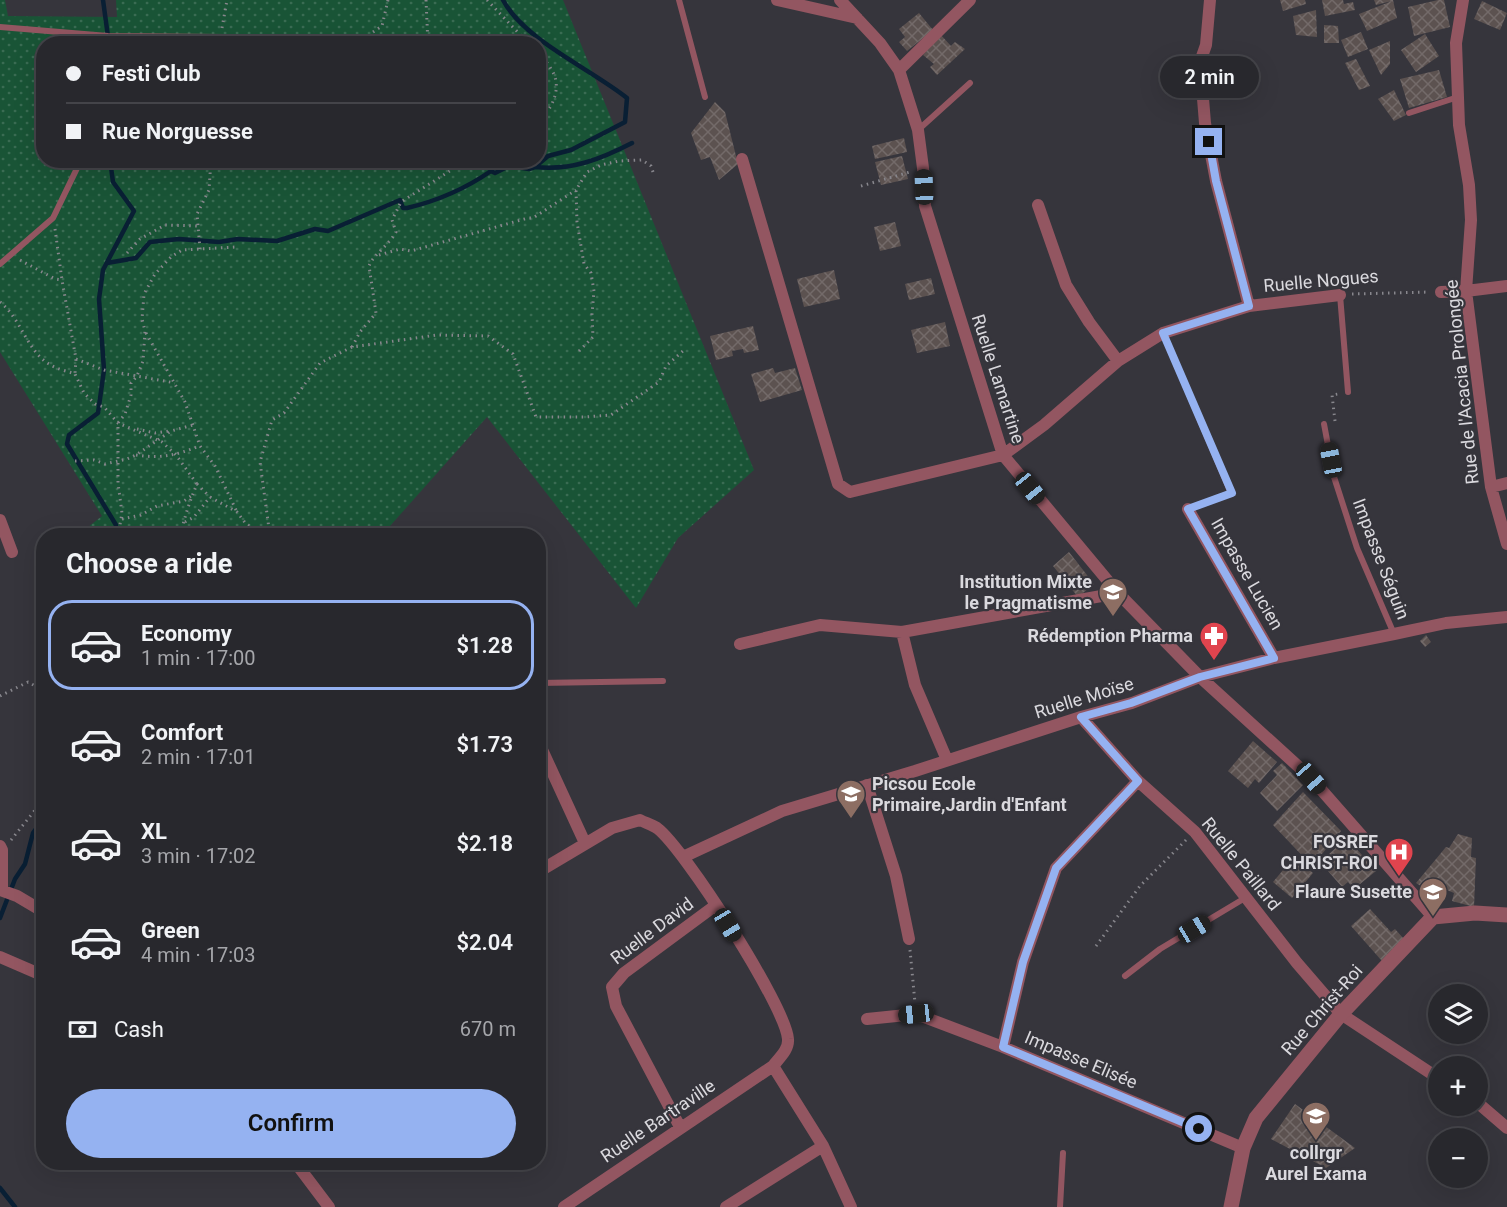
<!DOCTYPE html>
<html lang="en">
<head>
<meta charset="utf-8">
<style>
	body { margin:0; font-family:Roboto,sans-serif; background:#303035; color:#f1f3f6; height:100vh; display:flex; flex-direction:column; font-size:22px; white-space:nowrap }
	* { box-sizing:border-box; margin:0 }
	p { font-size:20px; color:#a5a6aa }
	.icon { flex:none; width:33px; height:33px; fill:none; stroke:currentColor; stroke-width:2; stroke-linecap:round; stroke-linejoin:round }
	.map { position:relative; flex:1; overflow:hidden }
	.sheet { position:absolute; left:36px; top:528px; width:510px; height:642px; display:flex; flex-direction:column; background:#28282d; border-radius:24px; box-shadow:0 6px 24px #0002,0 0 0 2px #444449 }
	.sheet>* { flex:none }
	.top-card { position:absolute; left:36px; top:36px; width:510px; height:132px; border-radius:24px; box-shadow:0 6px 24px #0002,0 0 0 2px #444449; display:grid; align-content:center; height:132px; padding:0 30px; background:#28282d }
	.buttons { position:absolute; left:1428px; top:984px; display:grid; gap:12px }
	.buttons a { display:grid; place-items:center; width:60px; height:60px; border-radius:50%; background:#28282d; box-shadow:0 6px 24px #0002,0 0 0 2px #444449; font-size:30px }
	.end { position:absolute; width:27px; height:27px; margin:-14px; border:8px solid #95b2f1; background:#111; box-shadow:0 0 0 3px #111 }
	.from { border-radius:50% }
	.bubble { position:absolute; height:42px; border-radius:21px; background:#28282d; box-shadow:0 6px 24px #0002,0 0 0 2px #444449; font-size:20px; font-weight:600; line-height:42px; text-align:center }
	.car { position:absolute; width:18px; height:36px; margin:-18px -9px; border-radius:8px; box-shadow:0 0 4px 2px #0007; background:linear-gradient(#222 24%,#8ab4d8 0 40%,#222 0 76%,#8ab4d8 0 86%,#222 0) }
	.top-card b { display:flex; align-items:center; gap:21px; height:57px; font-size:22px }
	.top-card b+b { border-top:2px solid #444449 }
	.top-card i { width:15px; height:15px; background:#f1f3f6 }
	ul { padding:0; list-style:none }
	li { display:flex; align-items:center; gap:18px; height:90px; margin:0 12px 9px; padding:0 18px; border:3px solid transparent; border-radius:24px }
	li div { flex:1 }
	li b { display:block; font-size:22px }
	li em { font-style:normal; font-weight:600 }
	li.selected { border-color:#95b2f1 }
	li>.icon { width:54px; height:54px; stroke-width:1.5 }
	h2 { padding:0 30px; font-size:27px; line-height:72px }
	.pay { display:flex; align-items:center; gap:15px; height:66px; padding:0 30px; font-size:22px }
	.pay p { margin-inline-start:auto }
	.action { display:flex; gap:12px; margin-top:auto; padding:12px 30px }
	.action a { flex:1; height:69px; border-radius:36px; background:#95b2f1; color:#111; font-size:24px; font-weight:600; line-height:69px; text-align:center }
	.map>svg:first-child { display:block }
	.grass { fill:url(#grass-dots); fill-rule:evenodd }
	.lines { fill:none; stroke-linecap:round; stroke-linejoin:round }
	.stream { stroke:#091f34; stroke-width:4.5 }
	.building { fill:url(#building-cross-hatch) }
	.path { stroke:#88878d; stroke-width:3; stroke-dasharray:1.5 4.5; stroke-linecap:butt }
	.service { stroke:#935661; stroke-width:6 }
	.minor { stroke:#935661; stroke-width:12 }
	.tertiary { stroke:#935661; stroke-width:15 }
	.route { stroke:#95b2f1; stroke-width:8 }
	.labels { text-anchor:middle; stroke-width:4.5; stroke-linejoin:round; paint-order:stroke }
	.street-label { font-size:18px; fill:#dad9de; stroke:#36353c }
	.poi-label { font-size:18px; font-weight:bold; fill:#dad9de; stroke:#36353c; text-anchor:end }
</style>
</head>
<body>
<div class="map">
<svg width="1507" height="1207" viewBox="0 0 1507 1207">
	<defs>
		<pattern id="grass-dots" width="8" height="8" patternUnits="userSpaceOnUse" patternTransform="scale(1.5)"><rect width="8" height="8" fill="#195436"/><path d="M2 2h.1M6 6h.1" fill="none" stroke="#3a6c53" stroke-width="1.8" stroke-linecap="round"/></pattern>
		<pattern id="building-cross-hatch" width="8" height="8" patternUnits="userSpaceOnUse" patternTransform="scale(1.5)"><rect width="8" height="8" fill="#5c5250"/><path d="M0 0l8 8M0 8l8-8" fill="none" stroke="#736a69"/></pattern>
	</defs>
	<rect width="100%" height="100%" fill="#36353c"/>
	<path class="grass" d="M0,0H5L8,16L117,17L116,0H563L754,470L678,538L636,608L487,417L382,535H78L102,516L0,352ZM44,44H538V160H44Z"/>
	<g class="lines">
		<path class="stream" d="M103,0L109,44
			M110,160L113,182L134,211L103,270L99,299L104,370L98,413L69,435L67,444L116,525L115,536
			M535,167C571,171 601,159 632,143
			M107,263L136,258L150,242L179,239L219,242L238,239L277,241L315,229L328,231L400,200L403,208H407C437,201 465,189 491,171L495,173L509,166L529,169L535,167L548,156L571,150L625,122L627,98C591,69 524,40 503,0
			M0,918L15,879L25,864L33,833L44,818
			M0,1188L15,1207"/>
	</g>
	<path class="building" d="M1280,0H1305L1306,4L1283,11Z
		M1322,0H1343L1344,4L1353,2L1355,10L1325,16Z
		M1374,0H1393L1397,18L1367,31L1359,14L1392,1L1376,5Z
		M1438,0H1444L1450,27L1414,36L1408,7Z
		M1482,1L1507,13L1500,30L1474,19Z
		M1316,10L1317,37L1296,35L1293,16Z
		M919,13L933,30L907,51L899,42L905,37L899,29Z
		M1324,25L1338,26L1339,43H1324Z
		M1361,32L1368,49L1348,57L1341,40Z
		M940,34L951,46L955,42L965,49L937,75L930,67L934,64L923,55Z
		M1425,34L1439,56L1416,72L1401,50Z
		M1390,41V64L1381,75L1369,50Z
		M1356,59L1370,86L1359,90L1345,63Z
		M1439,70L1447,97L1409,108L1400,79Z
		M1394,90L1406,115L1394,121L1378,99Z
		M715,102L725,112L738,164L719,180L710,157L701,160L691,133Z
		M904,138L907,152L875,159L872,146Z
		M902,156L908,179L881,185L875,162Z
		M895,222L901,246L880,251L874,227Z
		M834,270L840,299L804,307L797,279Z
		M931,278L935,294L909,300L905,284Z
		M945,322L950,346L917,353L911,330Z
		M753,326L759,350L744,353L743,349L732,351L733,356L716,360L710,336Z
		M773,368L775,373L795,368L802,390L760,402L751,374Z
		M1069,552L1094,584L1078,597L1053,566Z
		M1426,635L1431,642L1425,647L1420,641Z
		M1253,741L1277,762L1259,783L1255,779L1248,788L1228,771Z
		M1282,763L1303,785L1277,811L1260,793L1277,775L1273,771Z
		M1303,792L1341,831L1312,866L1273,825Z
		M1458,834L1472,838L1471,857L1476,858L1474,907L1452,901L1454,893L1437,886L1433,894L1416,883L1446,847L1449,848Z
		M1347,838L1376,871L1354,889L1348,882L1342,887L1320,862Z
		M1294,857L1313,873L1292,898L1273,882Z
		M1370,909L1391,932L1395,929L1404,939L1382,961L1351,926Z
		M1295,1104L1355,1148L1326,1168L1271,1139Z"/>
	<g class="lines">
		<path class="path" d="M426,0L428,44
			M487,0L529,44
			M222,28L227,0
			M373,32L382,26L388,0
			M538,54C543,58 548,63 551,69C563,86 553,109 538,121
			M861,186L910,172
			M55,229L62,280L76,359L75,373
			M200,249L197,214L209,190L211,160
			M127,253L140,239L165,225L199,226
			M379,255L400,249L411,251L528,218H533L576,190
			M20,260L55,279L62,280
			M1352,294L1430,292
			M0,302C22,320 27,351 49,364C56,369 67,371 75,374L84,393L95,404L104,407L118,423L162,442L176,455L197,484C189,503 185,516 180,536
			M146,333L185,402L200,446L215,466L237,512
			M352,347L360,332L376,313L369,266C373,255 389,245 396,232L392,220L401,202L467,160
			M579,351L593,337L592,314L594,291L591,273L584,264L577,222L576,190L587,172L601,165L619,161L642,160L651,166L654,175
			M76,359L104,370L175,383
			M1335,421L1332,395L1338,394
			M137,429L155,433L169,431
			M136,455C162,459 176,455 200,446
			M75,461L94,460L105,464L127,459L136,455L171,431L193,425
			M197,484L210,497
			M122,519L141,515L157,506L184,501L191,496
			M185,522L194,517L210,497L237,512L246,524L260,532L285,533L287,536
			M118,536L122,513L118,483V423L125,414L131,395V383L137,376L143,361L145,331L142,319L144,294L155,274L171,257L182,250L236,247
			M270,536L260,462L272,420L284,413L320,363L352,347L437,335L488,336L513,354L536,417H585L611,415L659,382L666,366L683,351
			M0,696L28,682L44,691
			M11,840L44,799
			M1096,946L1140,886L1186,840
			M910,950L915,1003"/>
		<path class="service" d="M679,0L705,97
			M0,27L108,36L365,38
			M69,34L70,44
			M1409,113L1458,97
			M918,130L970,83
			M0,264L53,218L81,160
			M1340,295L1348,392
			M1163,333L1231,493L1188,509
			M1324,424L1334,477L1357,548L1394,634
			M538,683L663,681
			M1125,976L1160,949L1245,898
			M1060,1207L1063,1153"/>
		<path class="minor" d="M777,0L857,18
			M840,0L880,43L899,70L918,130L923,168L925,206L1003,455L1118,593L1200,677L1311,778L1433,917
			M1210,0L1206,45L1200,62L1205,123L1216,181L1249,306
			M1463,0L1456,43L1459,125L1469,185L1471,220L1466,291L1491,487L1507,544
			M899,70L970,0
			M742,159L838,484L850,492L1003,455L1044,425L1118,361L1163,333L1249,306L1340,295
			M1038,205L1066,285L1089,322L1118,361
			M1441,292L1466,291L1507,286
			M1491,487L1507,483
			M1188,509L1274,658
			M0,520L12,552
			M902,632L915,685L947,760
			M740,644L820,625L902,632L1118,593
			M1081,717L1138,781L1195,832L1297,963L1341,1014L1438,1078
			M538,741L585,843
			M867,785L896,876L909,939
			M0,846L2,850V890
			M683,857L782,811L915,771L1081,717L1132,703L1200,677L1274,658L1394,634L1446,623L1507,617
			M538,872L612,828L640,820C646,823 652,825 657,828C684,848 786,1007 788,1039C789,1050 779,1058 773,1066L564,1207
			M0,890L17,896L44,912
			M0,957L44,976
			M867,1019L916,1014L1003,1047L1243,1148
			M1003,1047L1023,962L1056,868L1138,781
			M773,1066L823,1146L851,1207
			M1478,1103L1507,1128
			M680,1127L616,1006L612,987L624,973L716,905
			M295,1162L329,1207
			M726,1207L823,1146"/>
		<path class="tertiary" d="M1231,1207L1243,1148L1256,1118L1341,1014L1433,917L1475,913L1507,915"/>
	</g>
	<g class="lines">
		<path class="route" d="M1199,1129L1003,1047L1023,962L1056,868L1138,781L1081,717L1131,703L1200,677L1274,658L1188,509L1232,493L1163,333L1249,306L1216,181L1209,142"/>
	</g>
	<defs>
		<g id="school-pin" transform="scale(1.5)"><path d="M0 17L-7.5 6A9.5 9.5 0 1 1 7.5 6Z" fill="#8d6e63" stroke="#36353c"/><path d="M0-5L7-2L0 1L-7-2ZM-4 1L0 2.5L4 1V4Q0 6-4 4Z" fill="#fff"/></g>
		<g id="pharmacy-pin" transform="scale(1.5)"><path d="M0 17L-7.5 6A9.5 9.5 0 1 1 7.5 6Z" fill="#e0444e" stroke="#36353c"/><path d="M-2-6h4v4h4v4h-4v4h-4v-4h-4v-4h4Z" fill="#fff"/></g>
		<g id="hospital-pin" transform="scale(1.5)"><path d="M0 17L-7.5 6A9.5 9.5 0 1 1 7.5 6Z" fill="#e0444e" stroke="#36353c"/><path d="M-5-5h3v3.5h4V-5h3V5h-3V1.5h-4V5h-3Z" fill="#fff"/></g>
	</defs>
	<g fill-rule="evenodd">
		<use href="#school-pin" x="1113" y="592"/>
		<use href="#pharmacy-pin" x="1214" y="636"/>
		<use href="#school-pin" x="851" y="794"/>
		<use href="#hospital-pin" x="1399" y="852"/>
		<use href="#school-pin" x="1433" y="892"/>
		<use href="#school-pin" x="1316" y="1116"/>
	</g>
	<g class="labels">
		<g class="street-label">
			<text transform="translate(1321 281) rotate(-5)" y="6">Ruelle Nogues</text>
			<text transform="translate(998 379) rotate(72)" y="6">Ruelle Lamartine</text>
			<text transform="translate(1462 382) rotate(-96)" y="6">Rue de l'Acacia Prolongée</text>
			<text transform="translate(1381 559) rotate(69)" y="6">Impasse Séguin</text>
			<text transform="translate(1247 574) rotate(60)" y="6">Impasse Lucien</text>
			<text transform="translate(1084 698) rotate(-17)" y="6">Ruelle Moïse</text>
			<text transform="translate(1241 864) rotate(51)" y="6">Ruelle Paillard</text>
			<text transform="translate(652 931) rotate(-37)" y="6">Ruelle David</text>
			<text transform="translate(1322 1010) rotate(-49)" y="6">Rue Christ-Roi</text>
			<text transform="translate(1081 1060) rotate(23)" y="6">Impasse Elisée</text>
			<text transform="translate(658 1121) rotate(-34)" y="6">Ruelle Bartraville</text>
		</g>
		<g class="poi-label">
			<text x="1092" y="588">Institution Mixte<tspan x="1092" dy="21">le Pragmatisme</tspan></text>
			<text x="1193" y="642">Rédemption Pharma</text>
			<text x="872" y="790" text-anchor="start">Picsou Ecole<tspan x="872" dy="21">Primaire,Jardin d'Enfant</tspan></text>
			<text x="1378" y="848">FOSREF<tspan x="1378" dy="21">CHRIST-ROI</tspan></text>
			<text x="1412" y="898">Flaure Susette</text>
			<text x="1316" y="1159" text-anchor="middle">collrgr<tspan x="1316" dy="21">Aurel Exama</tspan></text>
		</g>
	</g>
</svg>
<div class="buttons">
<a><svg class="icon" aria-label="layers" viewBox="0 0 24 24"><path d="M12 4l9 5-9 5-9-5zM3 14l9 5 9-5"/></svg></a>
<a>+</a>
<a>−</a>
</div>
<i class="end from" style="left:1199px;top:1129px"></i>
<i class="end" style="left:1209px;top:142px"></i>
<div class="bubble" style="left:1160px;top:56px;width:99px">2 min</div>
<i class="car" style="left:924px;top:187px;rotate:358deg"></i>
<i class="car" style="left:1331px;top:460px;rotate:349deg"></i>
<i class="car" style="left:1030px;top:488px;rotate:141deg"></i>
<i class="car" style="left:1311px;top:778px;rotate:139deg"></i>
<i class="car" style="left:728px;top:925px;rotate:149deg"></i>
<i class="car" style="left:1194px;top:929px;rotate:59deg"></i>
<i class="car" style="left:916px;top:1014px;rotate:264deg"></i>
<div class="top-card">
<b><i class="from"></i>Festi Club</b>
<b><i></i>Rue Norguesse</b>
</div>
<section class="sheet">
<h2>Choose a ride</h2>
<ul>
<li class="selected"><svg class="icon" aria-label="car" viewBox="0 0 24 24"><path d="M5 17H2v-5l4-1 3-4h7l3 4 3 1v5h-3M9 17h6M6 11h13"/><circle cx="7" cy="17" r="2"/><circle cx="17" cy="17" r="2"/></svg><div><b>Economy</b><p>1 min · 17:00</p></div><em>$1.28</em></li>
<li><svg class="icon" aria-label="car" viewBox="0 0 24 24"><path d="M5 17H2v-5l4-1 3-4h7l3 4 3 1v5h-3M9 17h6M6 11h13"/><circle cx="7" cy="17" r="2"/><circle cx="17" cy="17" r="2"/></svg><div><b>Comfort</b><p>2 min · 17:01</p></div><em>$1.73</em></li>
<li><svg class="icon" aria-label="car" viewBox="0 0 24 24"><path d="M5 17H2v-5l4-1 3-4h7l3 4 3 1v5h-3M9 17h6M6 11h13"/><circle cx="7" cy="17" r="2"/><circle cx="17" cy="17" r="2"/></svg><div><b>XL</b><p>3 min · 17:02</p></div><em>$2.18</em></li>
<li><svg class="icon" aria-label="car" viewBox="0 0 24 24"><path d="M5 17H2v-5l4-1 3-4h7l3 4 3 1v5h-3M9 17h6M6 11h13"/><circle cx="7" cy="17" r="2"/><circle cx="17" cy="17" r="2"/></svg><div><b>Green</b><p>4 min · 17:03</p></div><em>$2.04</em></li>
</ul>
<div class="pay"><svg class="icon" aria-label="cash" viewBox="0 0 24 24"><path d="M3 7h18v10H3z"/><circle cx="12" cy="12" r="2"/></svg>Cash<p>670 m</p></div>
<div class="action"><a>Confirm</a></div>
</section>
</div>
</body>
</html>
